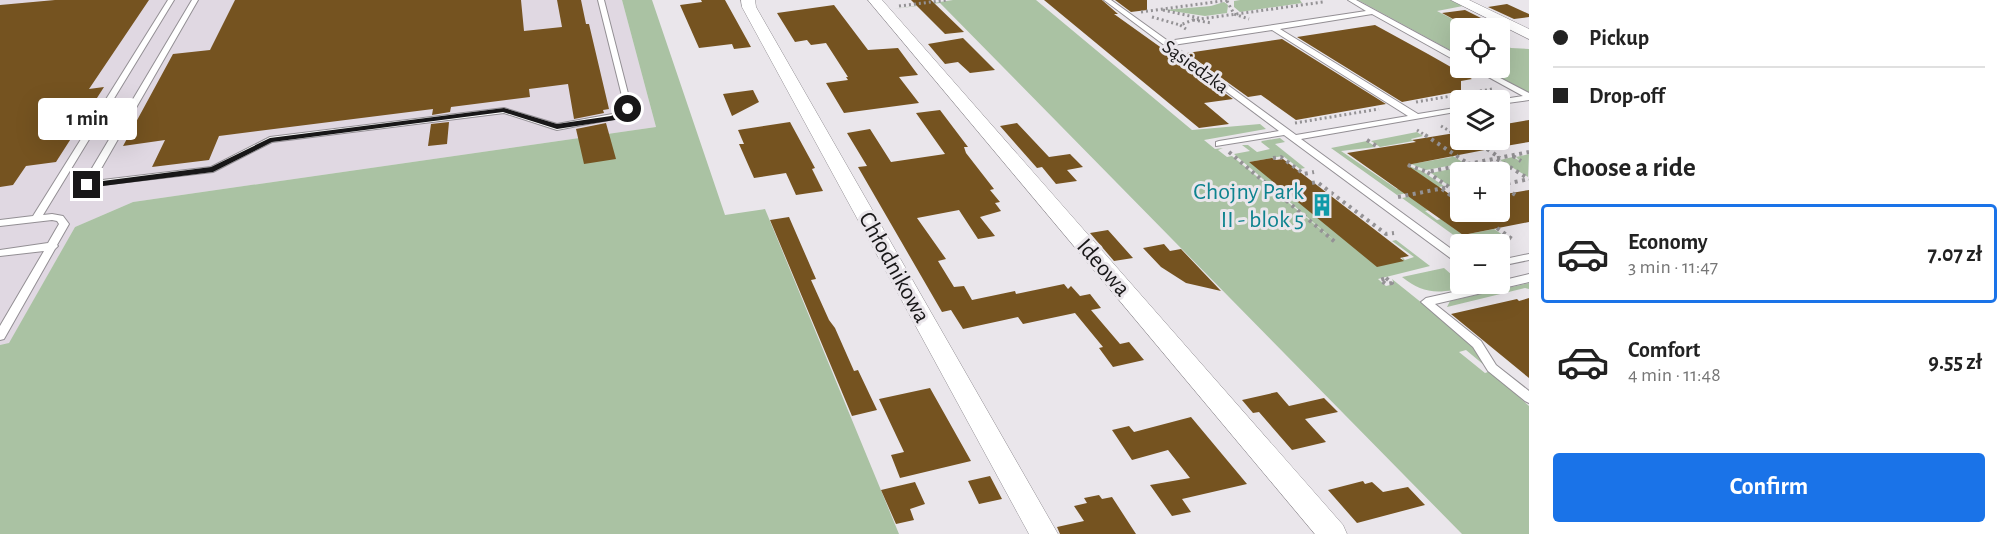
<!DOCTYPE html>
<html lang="en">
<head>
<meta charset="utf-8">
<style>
	body { margin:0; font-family:"Alegreya Sans",sans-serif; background:#f2f2f2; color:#222; height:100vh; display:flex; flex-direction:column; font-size:22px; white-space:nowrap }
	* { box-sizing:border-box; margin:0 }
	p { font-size:20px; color:#767676 }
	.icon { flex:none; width:33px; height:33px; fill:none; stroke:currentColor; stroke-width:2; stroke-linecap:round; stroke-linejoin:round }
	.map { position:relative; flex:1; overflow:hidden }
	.side { display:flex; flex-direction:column; background:#fff; width:480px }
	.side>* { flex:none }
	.hud { display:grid; align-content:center; height:132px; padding:0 24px; background:#fff }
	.fabs { position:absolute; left:1450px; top:18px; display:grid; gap:12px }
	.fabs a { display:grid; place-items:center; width:60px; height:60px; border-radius:6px; background:#fff; box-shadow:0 6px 24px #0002; font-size:30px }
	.end { position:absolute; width:27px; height:27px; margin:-14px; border:8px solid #181718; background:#fff; box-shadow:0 0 0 3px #fff }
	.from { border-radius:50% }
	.bubble { position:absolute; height:42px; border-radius:6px; background:#fff; box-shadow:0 6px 24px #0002; font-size:20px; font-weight:700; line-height:42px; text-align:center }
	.hud b { display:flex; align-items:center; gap:21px; height:57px; font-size:22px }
	.hud b+b { border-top:2px solid #e0e0e0 }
	.hud i { width:15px; height:15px; background:#222 }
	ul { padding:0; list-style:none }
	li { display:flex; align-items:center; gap:18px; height:99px; margin:0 12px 9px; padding:0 12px; border:3px solid transparent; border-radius:6px }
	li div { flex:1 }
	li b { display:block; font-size:22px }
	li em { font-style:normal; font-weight:700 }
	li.selected { border-color:#1a73e8 }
	li>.icon { width:54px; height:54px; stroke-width:1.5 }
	h2 { padding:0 24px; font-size:27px; line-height:72px }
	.button { display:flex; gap:12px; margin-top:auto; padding:12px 24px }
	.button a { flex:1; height:69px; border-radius:6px; background:#1a73e8; color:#fff; font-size:24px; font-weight:700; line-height:69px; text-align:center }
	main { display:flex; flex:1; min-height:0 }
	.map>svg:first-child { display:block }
	.built { fill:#e0d8e2 }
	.green { fill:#aac2a3 }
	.building { fill:#755320 }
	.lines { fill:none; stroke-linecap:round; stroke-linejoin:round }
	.lane-casing { stroke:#938f94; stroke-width:2 }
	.street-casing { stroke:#938f94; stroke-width:1 }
	.path-far1 { stroke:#949295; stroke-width:3; stroke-dasharray:2 3; stroke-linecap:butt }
	.path { stroke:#949295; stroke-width:4; stroke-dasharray:3 4.5; stroke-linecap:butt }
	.lane { fill:#fff; fill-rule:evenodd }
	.street { fill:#fff; fill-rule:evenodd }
	.route { fill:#181718 }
	.labels { text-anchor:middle; stroke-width:6; stroke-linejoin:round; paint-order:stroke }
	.far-street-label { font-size:20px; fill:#181718; stroke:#eae6eb }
	.culture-label { font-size:24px; fill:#0d838f; stroke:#eae6eb; text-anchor:end }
	.street-label { font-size:24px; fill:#181718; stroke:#eae6eb }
</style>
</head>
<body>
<main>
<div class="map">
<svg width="1529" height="534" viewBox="0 0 1529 534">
	<rect width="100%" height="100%" fill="#eae6eb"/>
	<path class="built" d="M0,0H622L656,127L133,202L75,227L9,344L0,345Z"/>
	<path class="green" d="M622,0H652L725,215L765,209L899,534H0V345L9,343L75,227L133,202L656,127Z
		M953,0H1036L1192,130L1260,124L1266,129L1204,140L1215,149L1223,148L1218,150L1227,157L1232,156L1336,242L1234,154L1250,151L1242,145H1248L1257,152L1270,149L1261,142L1262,141L1280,138L1285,142L1275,144L1305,168L1300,169L1283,156L1249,162L1403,261L1402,257L1405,260L1414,257L1392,241L1396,240L1430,266L1378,279L1386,286L1394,284L1392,279L1468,340L1484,365L1466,350L1459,352L1485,373L1491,371L1529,406V534H1462L940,3L894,9Z
		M1300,0L1302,3L1240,12L1234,7V1L1240,0Z
		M1358,0H1451L1463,6L1437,11L1466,26L1461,28V56Z
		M1224,2L1228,5L1227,13L1205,16L1165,10L1211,6Z
		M1500,43L1511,48L1529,49V93L1483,68H1500Z
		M1417,132L1423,136L1411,139L1413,141L1380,147L1371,141Z
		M1367,141L1376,147L1341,151L1397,189L1434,184L1406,165L1422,171L1444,186L1397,195L1331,148Z
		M1448,153L1464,163L1426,170L1411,164L1452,157Z
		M1529,154L1528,177L1500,160L1513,157L1520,161L1516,157Z
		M1469,166L1479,172H1461V191L1458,192L1431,173L1456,168L1464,172L1459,168Z
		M1442,190L1450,206L1425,211L1437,220L1441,219L1463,235L1494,229L1506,237L1466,244L1402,198Z
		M1444,268L1452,275L1461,273V284H1471C1466,287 1460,288 1453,290C1431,294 1419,290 1402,277Z
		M1529,283V289L1525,288L1447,307L1450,301Z"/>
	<path class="building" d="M55,0H149L89,89L104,87L56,162L26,166L13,185L0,187V5Z
		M235,0H521L524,31L562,27L557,0H581L586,24H589L609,109L603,110L604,113L574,119L568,84L529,89L530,97L451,107L450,112L432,115L433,109L219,136L209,160L152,167L165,140L123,146L173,54L210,50Z
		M701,0H725L751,47L734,49L732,44L699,48L680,5L702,2Z
		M911,0H931L964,32L945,34Z
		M1044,0H1102L1118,14H1114L1233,99L1204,103L1229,124L1199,128Z
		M1115,0H1147V10L1131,12Z
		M1507,4L1529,14V17L1514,19L1488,7Z
		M834,5L868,50L898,48L918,75L899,77L919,103L844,113L826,83L848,80L846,77H848L826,43L811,45L807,40L795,42L777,13Z
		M1465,10L1491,23L1466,26L1442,13Z
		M1375,25L1428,54L1472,79L1461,81V91L1402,102L1297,37Z
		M963,38L995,70L970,73L958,62L945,64L928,44Z
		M1282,39L1386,104L1296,120L1261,95L1248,97L1187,53Z
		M753,90L759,102L732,116L723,94Z
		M940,110L968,147H964L966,153L994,189L990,190L1000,202L995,203L1001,211L980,217L995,236L978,239L959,210L917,218L946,259L938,261L954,287L964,286L972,300L1015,291L1016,294L1064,284L1068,289L1071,286L1080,296L1090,294L1101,308L1091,310L1120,344L1129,342L1144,360L1113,367L1099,348L1103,347L1075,313L1023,324L1018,317L963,329L951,310L942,312L858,167L867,166L847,133L870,129L891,162L945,154L916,113Z
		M1529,120V142L1500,147V125Z
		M449,122L447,144L428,146L431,124Z
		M790,122L815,168L812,169L823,191L796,195L786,173L754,178L739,144H744L738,130Z
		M606,123L616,159L584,164L576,129Z
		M1017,123L1049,157L1070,154L1083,167L1067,170L1077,181L1056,184L1042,167L1037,168L1000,126Z
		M1461,132V140H1499L1500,147L1407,165L1461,202V212H1500V195L1529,190V222L1463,235L1347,153L1416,142L1412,140Z
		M1272,158L1276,160L1283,159L1409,256L1400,258L1404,261L1377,267L1249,162Z
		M789,217L816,279L811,280L829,320L835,328L854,371L858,370L877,410L852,416L770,220Z
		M1108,230L1133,258L1114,261L1090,233Z
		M1164,244L1170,251L1181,249L1221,291L1186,283L1161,267L1143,248Z
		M1529,298V378L1451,314L1517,299L1519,301Z
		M930,388L971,461L900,478L891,455L904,452L879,399Z
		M1277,392L1289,406L1324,398L1338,412L1305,419L1326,442L1292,450L1259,412L1253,413L1242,400Z
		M1191,417L1247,484L1182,499L1191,512L1172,516L1150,485L1190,478L1168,450L1132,460L1112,430L1129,426L1134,432Z
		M990,476L1002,499L979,504L968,481Z
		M1363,481L1365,484L1372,482L1383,492L1408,487L1425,505L1357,523L1328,490Z
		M915,482L925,504L910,509L914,520L896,524L881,490Z
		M1099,495L1102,499L1112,497L1136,534H1060L1057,527L1084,521L1074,506L1087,503L1084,498Z"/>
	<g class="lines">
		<g class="lane-casing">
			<path id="lane" d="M168,0H174L43,215L52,214L63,216L69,224L57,245L58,246L55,249L4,339L0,340V326L44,251L0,256V250L48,243L59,224L57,221L52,220L0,226V220L33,216Z
				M192,0H198L94,181L211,167L270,137L504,108L557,124L618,113L624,108V104L598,0H604L632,109L624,117L557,130L504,113L272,142L213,172L84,187L82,185Z
				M1104,0H1111L1168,41L1366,11L1348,0H1356L1461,57V62H1458L1372,14L1280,29L1418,114L1461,107V111L1301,139L1461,256V264L1457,263L1284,135L1216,146V142L1219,141L1279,131ZM1272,30L1408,116L1296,135L1173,45Z
				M1472,68H1481L1529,93V100L1500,104V100H1497L1523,96Z
				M1529,254V260L1500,266V260Z
				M1529,274V282L1435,304L1481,341L1496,365L1529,391V403L1525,401L1488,371L1473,347L1421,302L1426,298L1489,284H1500V281Z"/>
		</g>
		<g class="street-casing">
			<path id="street" d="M741,0H755L756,7L1058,534H1029L742,7Z
				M868,0H882L1343,525L1347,534H1315Z
				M1451,0H1469L1529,29V39Z"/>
		</g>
		<path class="path-far1" d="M1227,1L1234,14L1249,19
			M899,6L948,0
			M1163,10L1199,18
			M1141,12L1229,0
			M1152,17L1180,25
			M1193,20L1212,23
			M1186,29L1180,25L1193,20L1323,2
			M1416,102L1492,89
			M1295,123L1379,109
			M1441,126L1453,133
			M1417,130L1428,137"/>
		<path class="path" d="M1425,135L1481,172
			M1367,140L1378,147
			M1487,149L1500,158
			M1229,152L1335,242
			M1513,156L1521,161
			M1273,158L1281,157L1304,174L1314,172
			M1497,159L1529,179
			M1408,165L1427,172
			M1457,167L1464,172
			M1312,183L1317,182L1386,234L1394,233
			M1500,185L1529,179
			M1500,185L1517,196
			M1442,189L1450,195L1461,193
			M1398,197L1449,187L1427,172L1529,152
			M1497,228L1512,239
			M1386,278L1392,283L1386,284L1380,280Z"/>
		<use href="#lane" class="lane"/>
		<use href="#street" class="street"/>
	</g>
	<path class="route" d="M628,107L631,109C627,115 622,118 615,120L557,129L503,112L272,142L213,172L87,188L83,185L87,183L211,167L270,138L504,108L557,124L611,116Z"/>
	<defs>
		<g id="building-bare" transform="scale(1.8)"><path d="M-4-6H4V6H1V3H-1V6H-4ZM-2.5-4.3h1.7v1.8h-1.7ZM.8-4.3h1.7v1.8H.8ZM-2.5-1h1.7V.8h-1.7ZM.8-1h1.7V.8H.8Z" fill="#0f9aa8" stroke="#eae6eb" stroke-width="2.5" paint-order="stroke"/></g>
	</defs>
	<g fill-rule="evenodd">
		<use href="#building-bare" x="1322" y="205"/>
	</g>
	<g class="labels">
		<g class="far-street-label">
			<text transform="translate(1196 66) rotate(36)" y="7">Sąsiedzka</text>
		</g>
		<g class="culture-label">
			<text x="1304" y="199">Chojny Park<tspan x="1304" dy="28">II - blok 5</tspan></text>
		</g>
		<g class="street-label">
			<text transform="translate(895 267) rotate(61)" y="8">Chłodnikowa</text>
			<text transform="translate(1104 267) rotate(49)" y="8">Ideowa</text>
		</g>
	</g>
</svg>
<div class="fabs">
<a><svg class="icon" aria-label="locate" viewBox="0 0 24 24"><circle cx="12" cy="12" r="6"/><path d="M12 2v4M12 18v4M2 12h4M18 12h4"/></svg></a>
<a><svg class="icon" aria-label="layers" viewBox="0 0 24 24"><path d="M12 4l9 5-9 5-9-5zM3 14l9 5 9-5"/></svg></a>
<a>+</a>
<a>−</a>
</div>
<i class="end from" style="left:628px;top:109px"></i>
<i class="end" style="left:87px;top:185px"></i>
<div class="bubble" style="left:38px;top:98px;width:99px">1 min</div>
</div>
<section class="side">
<div class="hud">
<b><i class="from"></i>Pickup</b>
<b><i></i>Drop-off</b>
</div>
<h2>Choose a ride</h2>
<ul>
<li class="selected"><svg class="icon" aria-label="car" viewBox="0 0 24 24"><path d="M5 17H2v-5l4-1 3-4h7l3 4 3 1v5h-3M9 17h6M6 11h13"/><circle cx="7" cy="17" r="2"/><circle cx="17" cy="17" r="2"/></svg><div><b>Economy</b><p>3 min · 11:47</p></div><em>7.07 zł</em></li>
<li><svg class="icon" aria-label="car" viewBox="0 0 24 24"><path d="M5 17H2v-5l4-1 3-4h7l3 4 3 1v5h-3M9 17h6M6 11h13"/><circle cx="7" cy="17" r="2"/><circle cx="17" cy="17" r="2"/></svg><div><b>Comfort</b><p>4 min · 11:48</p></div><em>9.55 zł</em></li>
</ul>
<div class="button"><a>Confirm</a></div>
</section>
</main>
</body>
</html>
